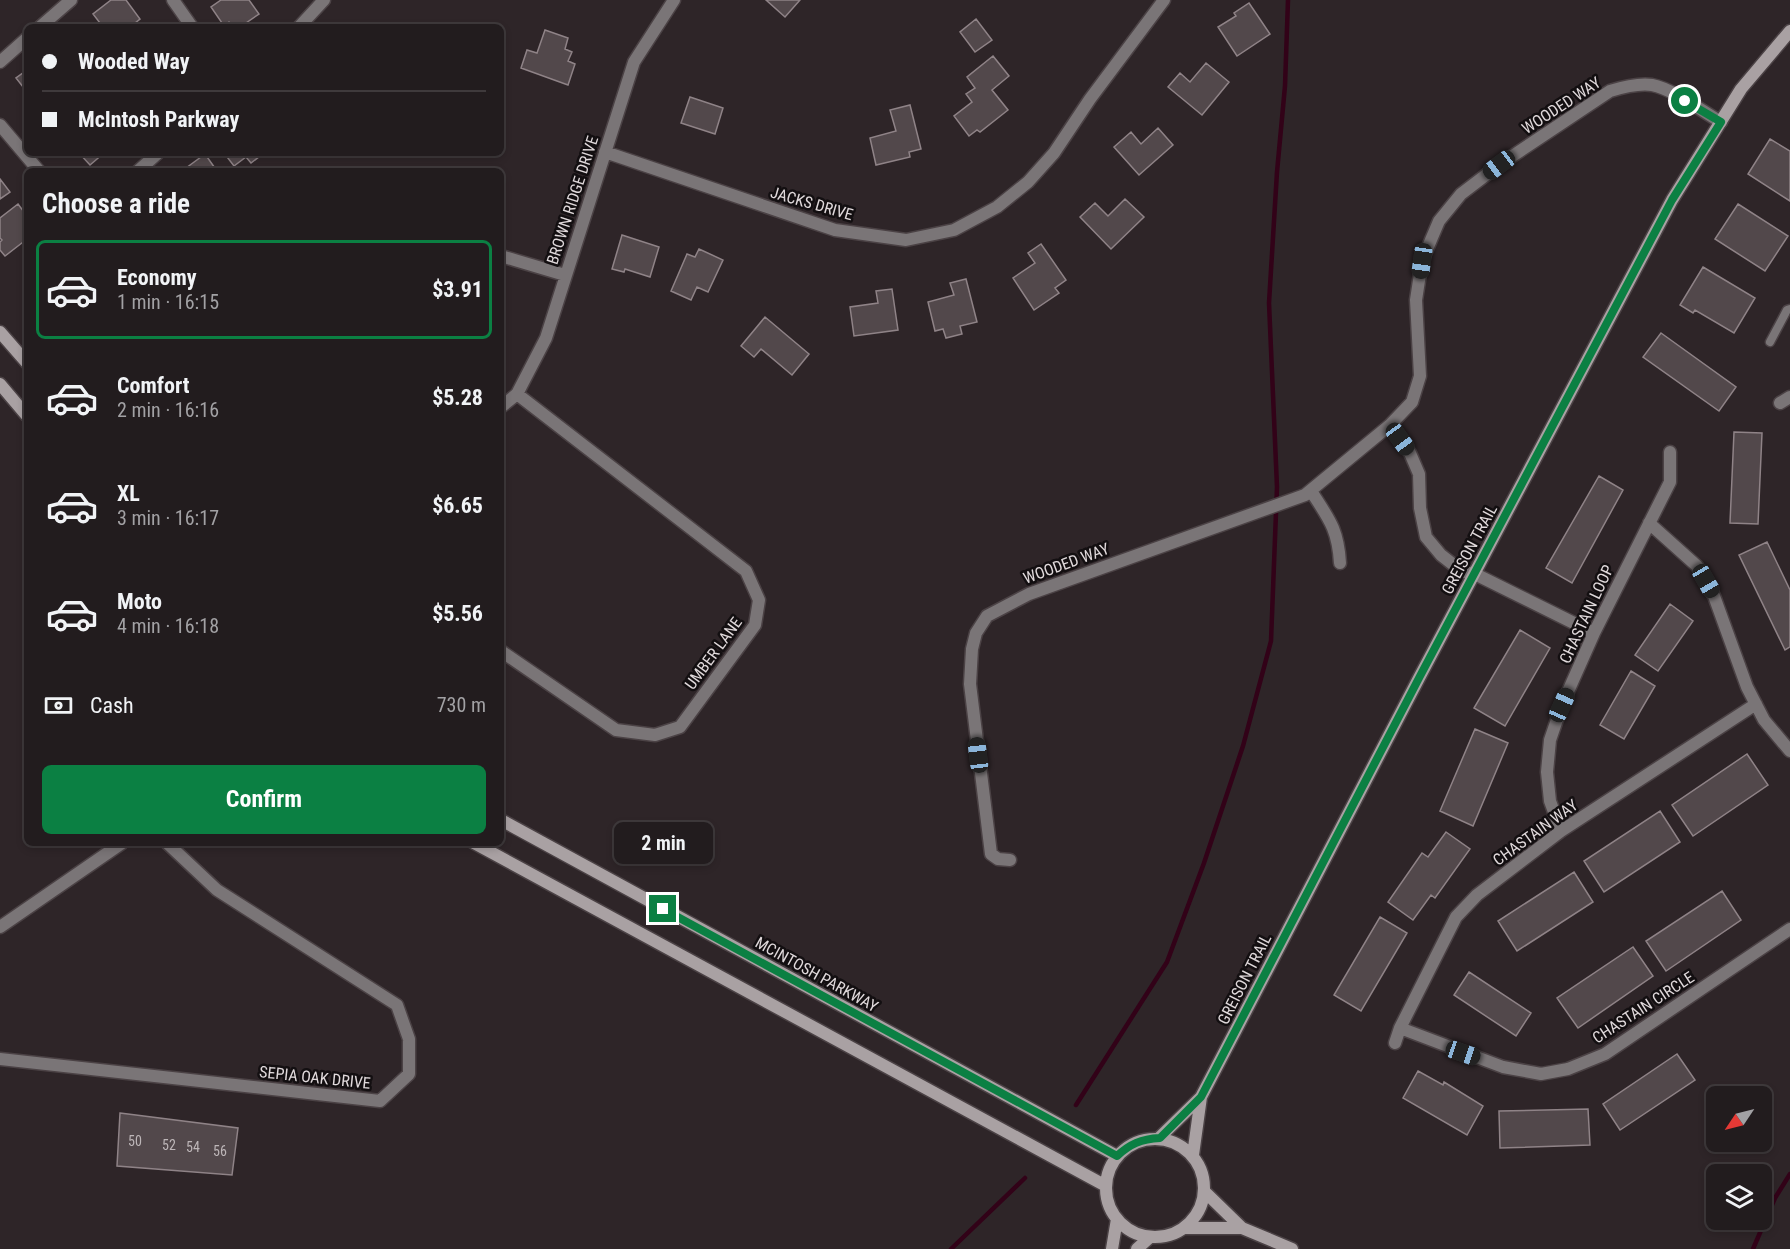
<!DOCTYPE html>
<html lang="en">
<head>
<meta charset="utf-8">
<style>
	body { margin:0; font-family:"Roboto Condensed",sans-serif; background:#2e292b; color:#f1f3f6; height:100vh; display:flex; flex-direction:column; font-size:22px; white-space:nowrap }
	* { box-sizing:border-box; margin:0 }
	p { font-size:20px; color:#a2a1a4 }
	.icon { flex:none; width:33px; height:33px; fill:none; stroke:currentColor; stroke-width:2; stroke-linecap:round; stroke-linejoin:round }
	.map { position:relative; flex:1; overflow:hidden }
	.details { position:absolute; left:24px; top:168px; width:480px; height:678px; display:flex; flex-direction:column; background:#221c1e; border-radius:9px; box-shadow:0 3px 9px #0003,0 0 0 2px #3f3a3c }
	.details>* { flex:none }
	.top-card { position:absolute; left:24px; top:24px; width:480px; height:132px; border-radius:9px; box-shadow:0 3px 9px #0003,0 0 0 2px #3f3a3c; display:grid; align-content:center; height:132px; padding:0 18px; background:#221c1e }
	.needle { width:39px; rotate:235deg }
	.tools { position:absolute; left:1706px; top:1086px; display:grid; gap:12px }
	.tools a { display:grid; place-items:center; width:66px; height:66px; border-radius:9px; background:#221c1e; box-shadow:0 3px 9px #0003,0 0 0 2px #3f3a3c; font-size:30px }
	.end { position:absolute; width:27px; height:27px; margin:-14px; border:8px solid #0b8043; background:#fff; box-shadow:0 0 0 3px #fff }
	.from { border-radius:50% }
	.bubble { position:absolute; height:42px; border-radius:9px; background:#221c1e; box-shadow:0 3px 9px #0003,0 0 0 2px #3f3a3c; font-size:20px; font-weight:700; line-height:42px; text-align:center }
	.car { position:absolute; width:18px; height:36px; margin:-18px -9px; border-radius:8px; box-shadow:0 0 4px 2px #0007; background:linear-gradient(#222 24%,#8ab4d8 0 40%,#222 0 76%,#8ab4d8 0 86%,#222 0) }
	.top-card b { display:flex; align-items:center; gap:21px; height:57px; font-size:22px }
	.top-card b+b { border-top:2px solid #3f3a3c }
	.top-card i { width:15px; height:15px; background:#f1f3f6 }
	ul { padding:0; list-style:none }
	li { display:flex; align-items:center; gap:18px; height:99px; margin:0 12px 9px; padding:0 6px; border:3px solid transparent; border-radius:9px }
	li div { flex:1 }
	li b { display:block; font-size:22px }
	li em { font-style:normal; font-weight:700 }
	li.current { border-color:#0b8043 }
	li>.icon { width:54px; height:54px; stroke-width:1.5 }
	h2 { padding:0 18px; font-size:27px; line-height:72px }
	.pay { display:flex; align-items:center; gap:15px; height:66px; padding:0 18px; font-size:22px }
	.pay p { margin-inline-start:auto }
	.primary-button { display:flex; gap:12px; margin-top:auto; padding:12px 18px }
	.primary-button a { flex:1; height:69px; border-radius:9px; background:#0b8043; color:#fff; font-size:24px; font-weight:700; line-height:69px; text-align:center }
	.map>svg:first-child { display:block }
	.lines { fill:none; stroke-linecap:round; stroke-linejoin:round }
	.stream { stroke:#320218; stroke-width:4.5 }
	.building { fill:#52484b; stroke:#8f8387; stroke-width:1.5 }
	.lane-casing { stroke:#4b4245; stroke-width:11 }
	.street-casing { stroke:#4b4245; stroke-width:15 }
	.secondary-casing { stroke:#4b4245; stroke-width:15 }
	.lane { stroke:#7a7577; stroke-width:8 }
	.street { stroke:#7a7577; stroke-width:12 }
	.secondary { stroke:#a9a1a3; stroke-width:12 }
	.route { stroke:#0b8043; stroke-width:8 }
	.labels { text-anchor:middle; stroke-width:5; stroke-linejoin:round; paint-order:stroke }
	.number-label { font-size:14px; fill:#bdb6b8 }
	.street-label { font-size:16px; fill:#e1dadc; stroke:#130f11 }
</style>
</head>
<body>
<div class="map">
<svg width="1790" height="1249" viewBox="0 0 1790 1249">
	<rect width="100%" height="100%" fill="#2e2528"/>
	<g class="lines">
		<path class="stream" d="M1076,1105L1167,962L1204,863L1243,746L1271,641L1277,487L1269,303L1277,172L1285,86L1288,0
			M951,1249L1025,1178
			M1753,1249L1775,1198L1790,1174"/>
	</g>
	<path class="building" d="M111,0H126L140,19L130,27H103L93,14Z
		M221,0H249L259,14L240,27H233L229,22L224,26L211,7Z
		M766,0H800L785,17Z
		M1249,3L1270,34L1237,56L1218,27L1236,16L1234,13Z
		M976,19L992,40L975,52L960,32Z
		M545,30L568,38L565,49L572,52L568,61L575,64L568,85L521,68L527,50L537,53Z
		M993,56L1009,76L992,90L1008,110L980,132L977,130L969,136L954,116L972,102L966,94L975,88L967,77Z
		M1206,63L1229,82L1202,115L1168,87L1180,73L1190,82Z
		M27,70V92L16,78Z
		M690,97L723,108L715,134L681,123Z
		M910,105L921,149L909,152L910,157L876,165L870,138L896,131L890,110Z
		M1158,128L1173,145L1139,175L1114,147L1131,132L1141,144Z
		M1770,139L1790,151V201L1748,174Z
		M79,153H104L90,165Z
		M224,153H264L251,163L246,157L234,166Z
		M205,154L217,171H182Z
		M0,179L10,192L0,199Z
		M1125,199L1144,217L1111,249L1080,217L1095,203L1108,216Z
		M18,204L27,216V239L5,256L0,250V242L2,240L0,238V218Z
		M1738,204L1788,236L1765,271L1715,239Z
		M622,235L659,247L650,277L625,269L624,272L612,269Z
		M1041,244L1066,280L1055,288L1059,293L1034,310L1013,278L1035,263L1028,253Z
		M699,249L723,260L708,292L697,287L691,300L671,291L687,254L695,257Z
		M1703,267L1755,298L1734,333L1695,310L1693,313L1680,305Z
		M966,279L977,322L960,326L962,334L946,338L943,329L935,331L928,302L954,295L950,283Z
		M892,289L898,330L854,336L850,307L878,303L876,291Z
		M765,317L809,354L792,375L761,349L754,357L741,346Z
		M1661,333L1736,387L1719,411L1643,357Z
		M1734,432L1762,433L1758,524L1730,523Z
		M1599,476L1623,490L1572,583L1546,568Z
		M1767,542L1790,590V647L1785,650L1739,555Z
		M1670,604L1693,621L1658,671L1635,655Z
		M1520,630L1550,648L1505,726L1474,708Z
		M1631,671L1655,686L1624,739L1600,725Z
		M1475,729L1508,743L1473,826L1440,811Z
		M1747,754L1768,785L1693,836L1672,805Z
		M1660,811L1680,842L1604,892L1584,861Z
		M1446,832L1470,849L1435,898L1431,895L1413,920L1388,902L1422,853L1428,857Z
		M1574,872L1593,902L1517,951L1498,921Z
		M1722,891L1741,920L1666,971L1646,941Z
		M1380,917L1407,933L1361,1011L1334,995Z
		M1633,947L1653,976L1578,1028L1557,998Z
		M1469,972L1531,1013L1516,1036L1454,995Z
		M1677,1054L1695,1080L1620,1130L1603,1104Z
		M1418,1071L1443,1085L1444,1082L1483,1106L1467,1135L1403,1098Z
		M1588,1109L1590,1145L1500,1148L1499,1111Z
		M120,1113L238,1128L232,1175L117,1166Z"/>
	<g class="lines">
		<g class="lane-casing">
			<path id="lane" d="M1770,342L1787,310L1790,309"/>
		</g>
		<g class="street-casing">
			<path id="street" d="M173,0L192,27
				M40,27L71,0
				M299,27L324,0
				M0,62L27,38
				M0,125L39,171
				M605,152L835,230L906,240L954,230L997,207L1028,182L1054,153L1090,99L1164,0
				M138,171L158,153
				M501,256L565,275
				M1780,403L1790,397
				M501,407L517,394L546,338L634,62L674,0
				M1390,425L1412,402L1420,376L1416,300L1422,261L1439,221L1461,194L1499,165L1610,91C1623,87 1638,83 1652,85C1673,89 1702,111 1721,122
				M1311,491C1329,519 1338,529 1340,563
				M1649,523L1697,566L1714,596L1747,687L1764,720L1790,751
				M501,651L616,730L655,735L680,727L755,625L759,600L746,571L517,394
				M1561,831L1550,801L1547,772L1550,740L1562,705L1594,633L1670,482V452
				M1010,860L998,859L991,854L970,684L972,649L976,633L987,616L1029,594L1305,495L1390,425L1410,453L1419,474L1420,508L1426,537L1441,555L1455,566L1465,572L1475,574L1594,633
				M0,927L122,843
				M1400,1028L1503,1067L1541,1074L1568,1069L1605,1054L1790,929
				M1395,1043L1400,1028L1456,917L1477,895L1561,831L1756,704
				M0,1059L380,1101L409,1074V1039L397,1005L217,890L167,843"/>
		</g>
		<g class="secondary-casing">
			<path id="secondary" d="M0,332L27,363
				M0,384L27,416
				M501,820L1117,1156
				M474,843L1106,1186
				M1159,1138L1201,1097L1419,678L1672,200L1741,89L1790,31
				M1106 1188a49 49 0 1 1 98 0a49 49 0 1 1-98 0Z
				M1193,1155L1201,1097
				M1205,1192L1242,1228L1292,1249
				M1185,1228H1242
				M1112,1249L1117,1219
				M1137,1249L1150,1237"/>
		</g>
		<use href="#lane" class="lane"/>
		<use href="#street" class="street"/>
		<use href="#secondary" class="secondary"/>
	</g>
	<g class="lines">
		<path class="route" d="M663,909L1117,1156C1130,1144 1141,1139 1160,1138L1201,1097L1419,678L1672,200L1721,122L1685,101"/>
	</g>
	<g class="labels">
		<g class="number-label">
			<text x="135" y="1146">50</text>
			<text x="169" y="1150">52</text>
			<text x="193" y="1152">54</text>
			<text x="220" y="1156">56</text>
		</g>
		<g class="street-label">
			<text transform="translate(1561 105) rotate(-33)" y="6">WOODED WAY</text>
			<text transform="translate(572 200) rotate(-72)" y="6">BROWN RIDGE DRIVE</text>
			<text transform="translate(812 203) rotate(16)" y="6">JACKS DRIVE</text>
			<text transform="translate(1469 549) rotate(-62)" y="6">GREISON TRAIL</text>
			<text transform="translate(1066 563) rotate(-20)" y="6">WOODED WAY</text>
			<text transform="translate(1586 614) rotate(-65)" y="6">CHASTAIN LOOP</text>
			<text transform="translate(713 653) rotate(-54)" y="6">UMBER LANE</text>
			<text transform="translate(1535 832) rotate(-36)" y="6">CHASTAIN WAY</text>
			<text transform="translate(817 974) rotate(29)" y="6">MCINTOSH PARKWAY</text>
			<text transform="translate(1244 979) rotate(-63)" y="6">GREISON TRAIL</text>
			<text transform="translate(1643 1007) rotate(-33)" y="6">CHASTAIN CIRCLE</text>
			<text transform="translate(315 1077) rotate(6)" y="6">SEPIA OAK DRIVE</text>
		</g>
	</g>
</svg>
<div class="tools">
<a><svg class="needle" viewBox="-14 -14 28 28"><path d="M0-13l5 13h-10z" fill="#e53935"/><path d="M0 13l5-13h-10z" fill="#a2a1a4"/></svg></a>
<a><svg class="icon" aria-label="layers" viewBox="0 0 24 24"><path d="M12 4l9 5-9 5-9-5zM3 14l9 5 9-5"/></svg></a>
</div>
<i class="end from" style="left:1685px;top:101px"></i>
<i class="end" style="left:663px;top:909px"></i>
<div class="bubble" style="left:614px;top:822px;width:99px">2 min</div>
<i class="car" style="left:1499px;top:165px;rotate:233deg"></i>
<i class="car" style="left:1422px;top:261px;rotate:188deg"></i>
<i class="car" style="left:1400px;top:439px;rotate:144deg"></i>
<i class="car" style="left:1706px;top:581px;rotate:150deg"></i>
<i class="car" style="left:1562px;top:705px;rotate:24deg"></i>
<i class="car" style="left:978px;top:755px;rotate:353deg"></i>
<i class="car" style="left:1463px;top:1053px;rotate:109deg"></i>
<div class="top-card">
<b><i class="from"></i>Wooded Way</b>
<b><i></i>McIntosh Parkway</b>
</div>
<section class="details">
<h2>Choose a ride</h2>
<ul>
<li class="current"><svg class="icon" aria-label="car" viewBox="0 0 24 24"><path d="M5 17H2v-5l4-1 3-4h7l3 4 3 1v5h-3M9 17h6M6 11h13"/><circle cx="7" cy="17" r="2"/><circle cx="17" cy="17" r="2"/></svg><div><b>Economy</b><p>1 min · 16:15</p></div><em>$3.91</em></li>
<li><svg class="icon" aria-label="car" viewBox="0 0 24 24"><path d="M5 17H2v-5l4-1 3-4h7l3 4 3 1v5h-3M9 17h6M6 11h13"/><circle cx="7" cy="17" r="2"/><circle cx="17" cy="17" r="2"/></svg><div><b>Comfort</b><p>2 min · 16:16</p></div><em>$5.28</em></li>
<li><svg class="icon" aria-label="car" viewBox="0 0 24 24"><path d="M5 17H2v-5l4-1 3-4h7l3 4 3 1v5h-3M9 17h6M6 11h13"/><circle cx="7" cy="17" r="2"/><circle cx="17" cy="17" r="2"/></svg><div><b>XL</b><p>3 min · 16:17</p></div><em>$6.65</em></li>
<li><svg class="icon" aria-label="car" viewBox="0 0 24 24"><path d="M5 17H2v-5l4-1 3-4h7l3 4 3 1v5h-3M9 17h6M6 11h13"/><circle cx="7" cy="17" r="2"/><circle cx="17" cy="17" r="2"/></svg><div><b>Moto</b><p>4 min · 16:18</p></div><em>$5.56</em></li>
</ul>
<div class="pay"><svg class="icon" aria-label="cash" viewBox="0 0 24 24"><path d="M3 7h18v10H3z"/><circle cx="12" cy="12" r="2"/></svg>Cash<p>730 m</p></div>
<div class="primary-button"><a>Confirm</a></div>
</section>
</div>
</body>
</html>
